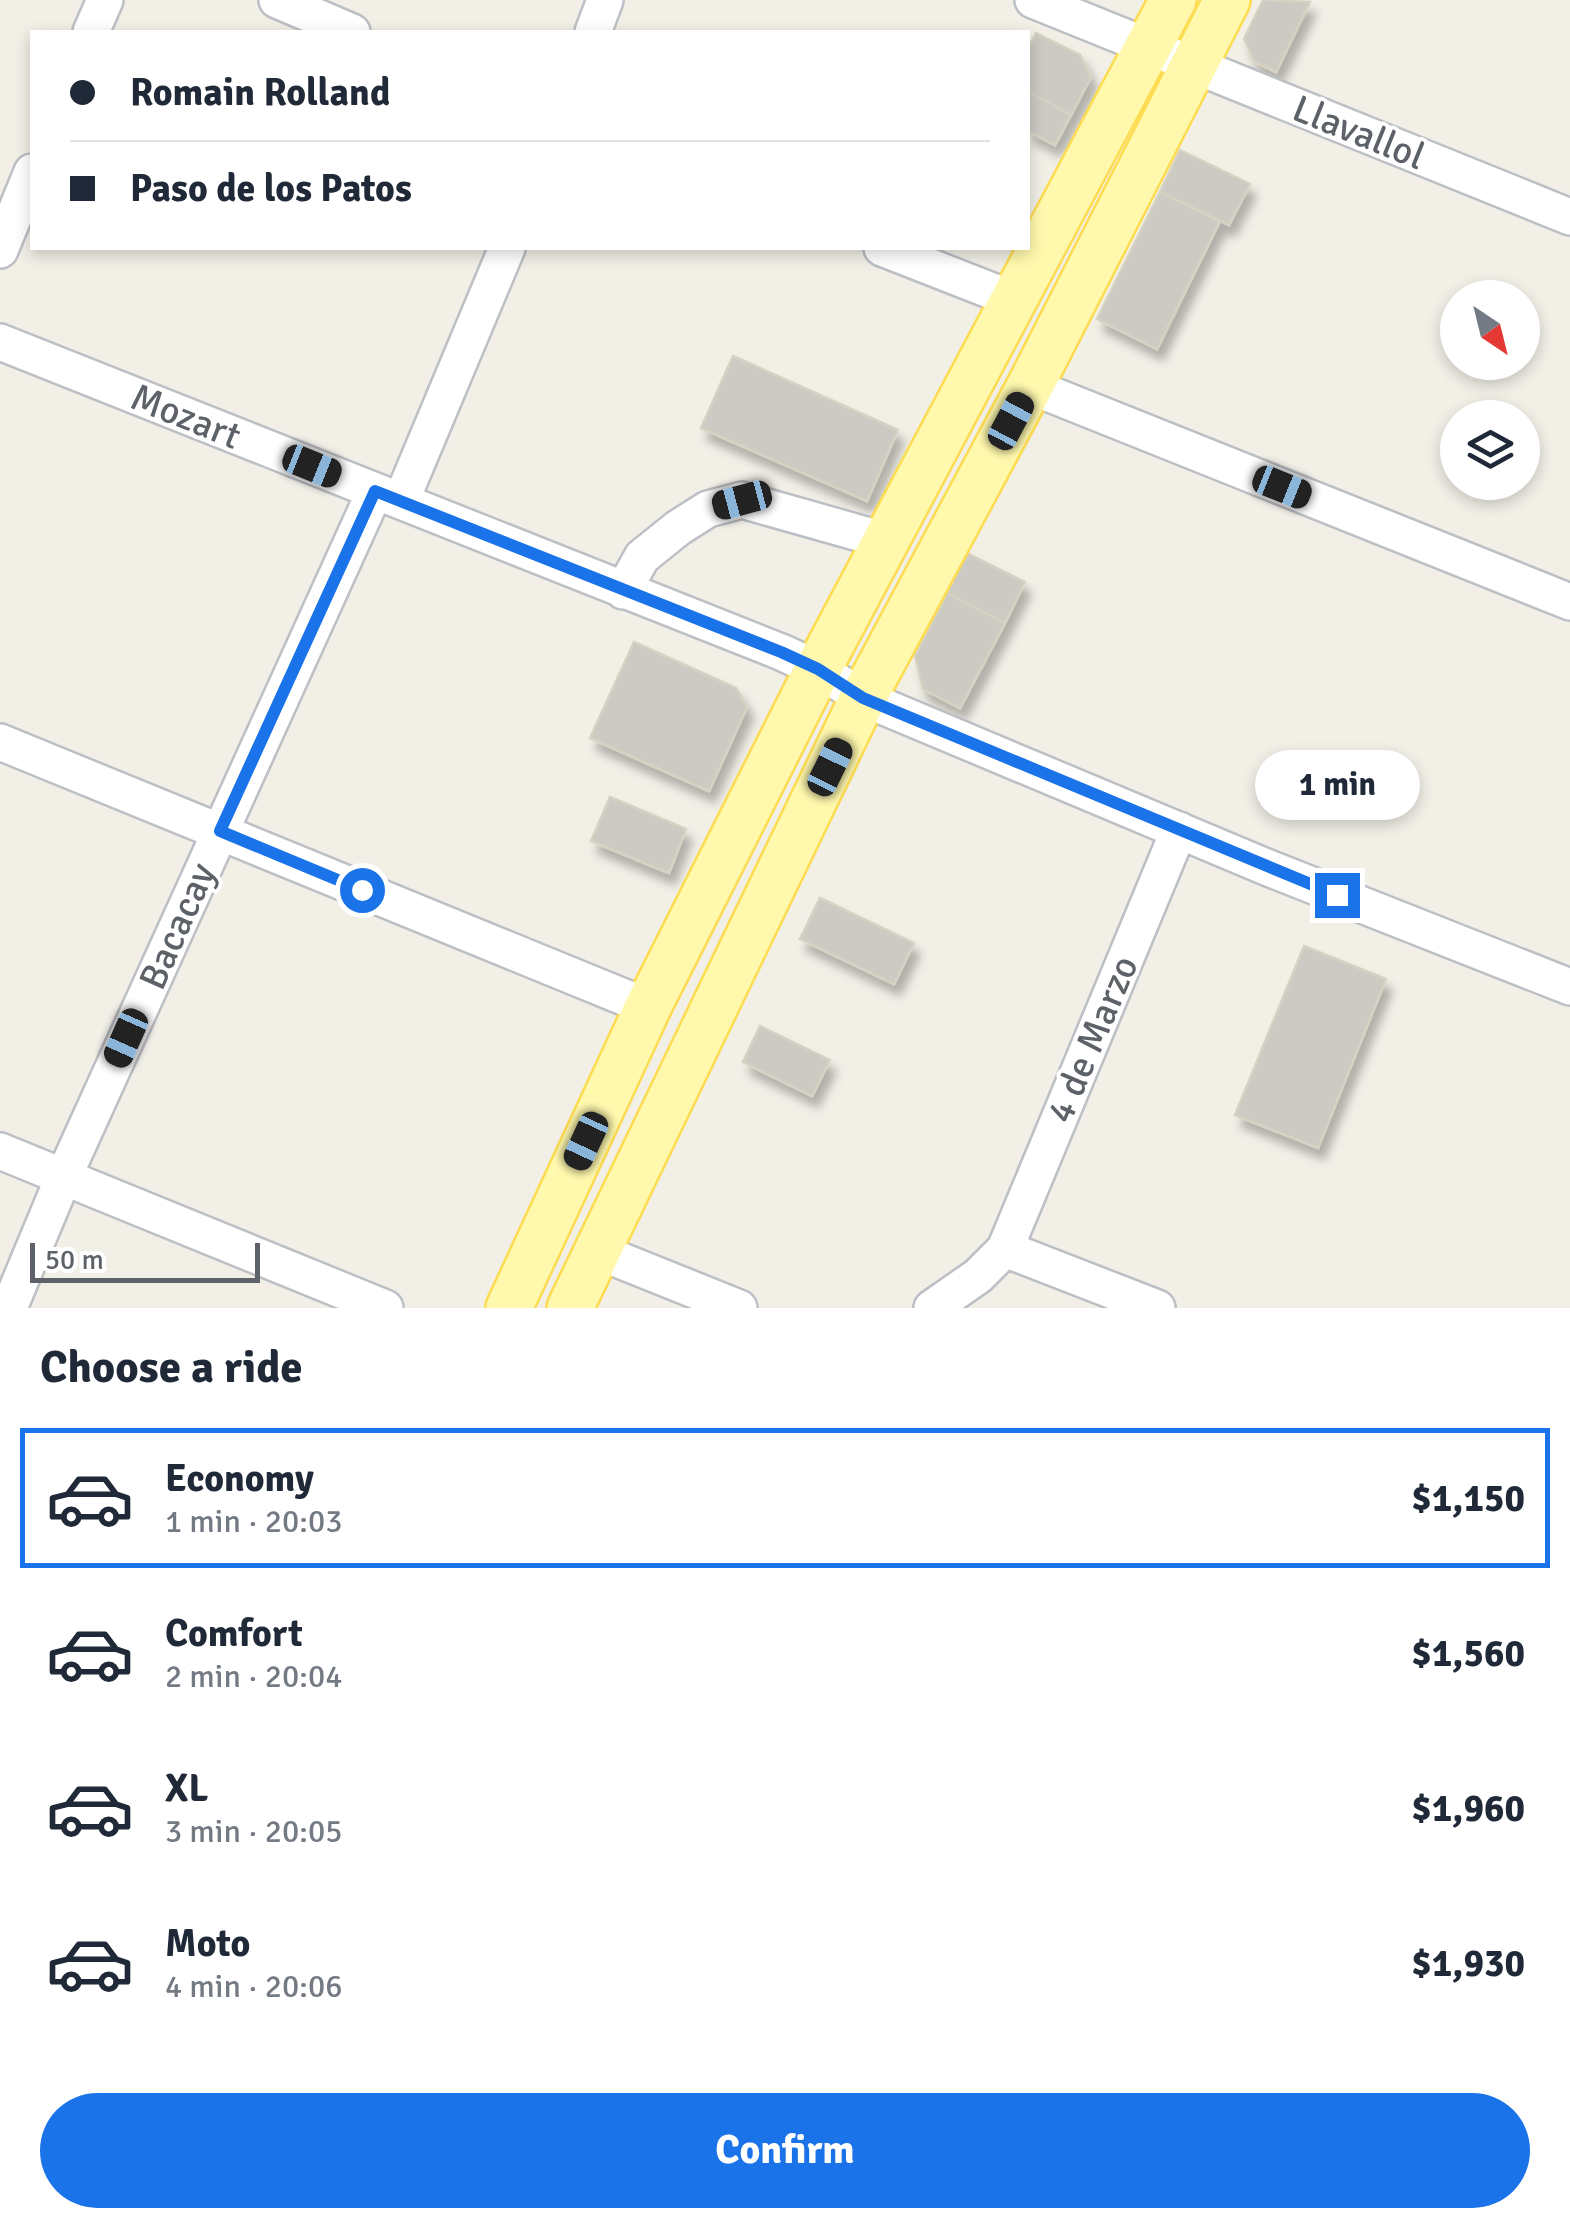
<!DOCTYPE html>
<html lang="en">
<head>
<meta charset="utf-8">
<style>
	body { margin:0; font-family:Signika,sans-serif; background:#f2f2f3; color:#1f2937; height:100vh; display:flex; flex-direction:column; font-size:38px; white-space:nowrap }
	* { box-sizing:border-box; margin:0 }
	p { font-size:32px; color:#747a83 }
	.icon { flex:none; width:55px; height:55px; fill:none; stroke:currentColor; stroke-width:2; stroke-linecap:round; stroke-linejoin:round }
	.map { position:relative; height:1308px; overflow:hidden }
	.sheet { display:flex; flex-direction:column; background:#fff; flex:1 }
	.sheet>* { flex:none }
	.banner { position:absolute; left:30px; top:30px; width:1000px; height:220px; border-radius:0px; box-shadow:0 5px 15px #0003; display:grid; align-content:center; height:220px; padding:0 40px; background:#fff }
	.needle { width:65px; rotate:145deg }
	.buttons { position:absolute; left:1440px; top:280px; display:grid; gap:20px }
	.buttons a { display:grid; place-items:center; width:100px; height:100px; border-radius:50%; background:#fff; box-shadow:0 5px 15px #0003; font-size:50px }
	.scale { position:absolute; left:30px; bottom:25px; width:230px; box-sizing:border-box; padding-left:10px; border:5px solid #5d6168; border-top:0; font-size:28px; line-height:35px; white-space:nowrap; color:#5d6168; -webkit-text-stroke:8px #fff; paint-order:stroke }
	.end { position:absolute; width:45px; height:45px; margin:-22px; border:12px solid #1a73e8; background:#fff; box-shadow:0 0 0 5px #fff }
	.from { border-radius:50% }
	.bubble { position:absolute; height:70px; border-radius:35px; background:#fff; box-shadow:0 5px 15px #0003; font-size:32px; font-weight:700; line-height:70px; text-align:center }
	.car { position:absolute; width:30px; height:60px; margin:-30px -15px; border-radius:12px; box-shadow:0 0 8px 2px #0007; background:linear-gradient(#222 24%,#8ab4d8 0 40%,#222 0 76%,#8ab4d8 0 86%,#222 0) }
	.banner b { display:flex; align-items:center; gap:35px; height:95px; font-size:38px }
	.banner b+b { border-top:2px solid #e0e1e3 }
	.banner i { width:25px; height:25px; background:#1f2937 }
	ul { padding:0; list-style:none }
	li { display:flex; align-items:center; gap:30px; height:140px; margin:0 20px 15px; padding:0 20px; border:5px solid transparent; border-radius:0px }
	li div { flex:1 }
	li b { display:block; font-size:38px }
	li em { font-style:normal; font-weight:700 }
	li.selected { border-color:#1a73e8 }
	li>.icon { width:90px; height:90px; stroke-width:1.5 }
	h2 { padding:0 40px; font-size:45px; line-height:120px }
	.button { display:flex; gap:20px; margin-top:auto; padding:20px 40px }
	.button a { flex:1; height:115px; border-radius:60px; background:#1a73e8; color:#fff; font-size:40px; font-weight:700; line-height:115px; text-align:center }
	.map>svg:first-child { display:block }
	.building { fill:#cccac3; stroke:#d6d2c3; stroke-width:2.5; filter:url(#shadow) }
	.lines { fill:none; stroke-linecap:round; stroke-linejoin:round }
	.minor-casing { stroke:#bdbfc6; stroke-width:40 }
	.major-casing { stroke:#fedc51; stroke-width:50 }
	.minor { stroke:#fff; stroke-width:35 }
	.major { stroke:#fff8ad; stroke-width:45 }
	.route { stroke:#1a73e8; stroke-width:12 }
	.labels { text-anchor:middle; stroke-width:8; stroke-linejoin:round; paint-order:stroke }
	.street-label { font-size:38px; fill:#5d6168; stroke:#fff }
</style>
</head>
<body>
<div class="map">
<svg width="1570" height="1308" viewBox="0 0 1570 1308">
	<defs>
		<filter id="shadow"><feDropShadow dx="6" dy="11" stdDeviation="5" flood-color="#0004"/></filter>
	</defs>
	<rect width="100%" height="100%" fill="#f1efe6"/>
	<path class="building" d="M1263,0L1310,2L1276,72L1255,62L1244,39Z
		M1036,33L1080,55L1091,77L1071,115L1028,91V49Z
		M1028,91L1071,115L1055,145L1028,131Z
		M1180,150L1250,184L1229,225L1160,192Z
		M1160,192L1220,221L1157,349L1097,319Z
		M733,356L898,430L867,501L701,428Z
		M967,553L1025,582L1005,623L947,593Z
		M947,593L1005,623L960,708L923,689L915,656Z
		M634,642L736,688L747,707L709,791L590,738Z
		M610,797L686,829L669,873L591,841Z
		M820,898L914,943L894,984L800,939Z
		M1304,946L1386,979L1318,1148L1235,1115Z
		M760,1026L830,1060L812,1096L743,1062Z"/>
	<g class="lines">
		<g class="minor-casing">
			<path id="minor" d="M277,0L352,32
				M1033,0L1570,217
				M91,32L105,0
				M593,32L605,0
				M882,248L1015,300
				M0,250L32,172
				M0,342L781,652L818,669L863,698L1271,869L1570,987
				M1030,386L1570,602
				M401,501L507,248
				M623,591L642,557L678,528L708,509L742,500L887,541
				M0,742L648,1007
				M0,1151L385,1308
				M1005,1249L1179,830
				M597,1251L739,1308
				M9,1308L64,1176L375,491
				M932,1308L978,1276L1005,1249L1157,1308"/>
		</g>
		<g class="major-casing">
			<path id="major" d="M509,1308L648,1007L818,669L1173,0
				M570,1308L863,698L1030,386L1227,0"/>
		</g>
		<use href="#minor" class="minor"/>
		<use href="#major" class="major"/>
	</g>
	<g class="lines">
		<path class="route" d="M362,890L220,831L375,491L781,652L818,669L863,698L1337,895"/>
	</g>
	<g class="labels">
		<g class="street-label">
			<text transform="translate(1359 132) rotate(22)" y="13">Llavallol</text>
			<text transform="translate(186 416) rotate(22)" y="13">Mozart</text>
			<text transform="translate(177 926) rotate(-66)" y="13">Bacacay</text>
			<text transform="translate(1092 1039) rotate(-67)" y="13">4 de Marzo</text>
		</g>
	</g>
</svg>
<div class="buttons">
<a><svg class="needle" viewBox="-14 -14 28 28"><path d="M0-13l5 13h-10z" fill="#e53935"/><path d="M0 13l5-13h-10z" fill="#747a83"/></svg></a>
<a><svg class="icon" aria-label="layers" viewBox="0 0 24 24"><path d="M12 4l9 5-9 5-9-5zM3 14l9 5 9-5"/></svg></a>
</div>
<div class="scale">50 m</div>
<i class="end from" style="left:362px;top:890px"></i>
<i class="end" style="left:1337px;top:895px"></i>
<div class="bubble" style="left:1255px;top:750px;width:165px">1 min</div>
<i class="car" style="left:1011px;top:421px;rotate:28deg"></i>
<i class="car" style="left:312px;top:466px;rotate:112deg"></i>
<i class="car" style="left:1282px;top:487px;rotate:112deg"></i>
<i class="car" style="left:742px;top:500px;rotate:255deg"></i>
<i class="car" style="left:830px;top:767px;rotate:26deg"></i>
<i class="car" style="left:126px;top:1038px;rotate:204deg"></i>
<i class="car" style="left:586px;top:1141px;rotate:205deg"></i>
<div class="banner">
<b><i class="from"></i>Romain Rolland</b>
<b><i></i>Paso de los Patos</b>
</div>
</div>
<section class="sheet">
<h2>Choose a ride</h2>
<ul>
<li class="selected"><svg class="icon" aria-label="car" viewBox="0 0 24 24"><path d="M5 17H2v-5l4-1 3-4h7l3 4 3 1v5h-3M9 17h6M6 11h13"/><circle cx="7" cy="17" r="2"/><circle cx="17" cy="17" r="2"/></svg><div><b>Economy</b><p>1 min · 20:03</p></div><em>$1,150</em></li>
<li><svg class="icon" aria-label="car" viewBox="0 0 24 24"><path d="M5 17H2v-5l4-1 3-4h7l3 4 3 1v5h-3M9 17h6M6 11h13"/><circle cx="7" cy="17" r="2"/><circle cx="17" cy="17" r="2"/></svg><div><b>Comfort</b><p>2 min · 20:04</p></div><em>$1,560</em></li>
<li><svg class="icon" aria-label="car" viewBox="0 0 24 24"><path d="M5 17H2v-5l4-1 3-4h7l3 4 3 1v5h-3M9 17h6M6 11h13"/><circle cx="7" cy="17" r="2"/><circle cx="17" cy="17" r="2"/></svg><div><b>XL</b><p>3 min · 20:05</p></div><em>$1,960</em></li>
<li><svg class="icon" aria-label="car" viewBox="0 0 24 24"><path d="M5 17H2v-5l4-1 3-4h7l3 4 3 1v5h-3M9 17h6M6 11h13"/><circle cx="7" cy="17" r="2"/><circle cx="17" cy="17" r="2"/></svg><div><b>Moto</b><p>4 min · 20:06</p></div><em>$1,930</em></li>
</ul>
<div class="button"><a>Confirm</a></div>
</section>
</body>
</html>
